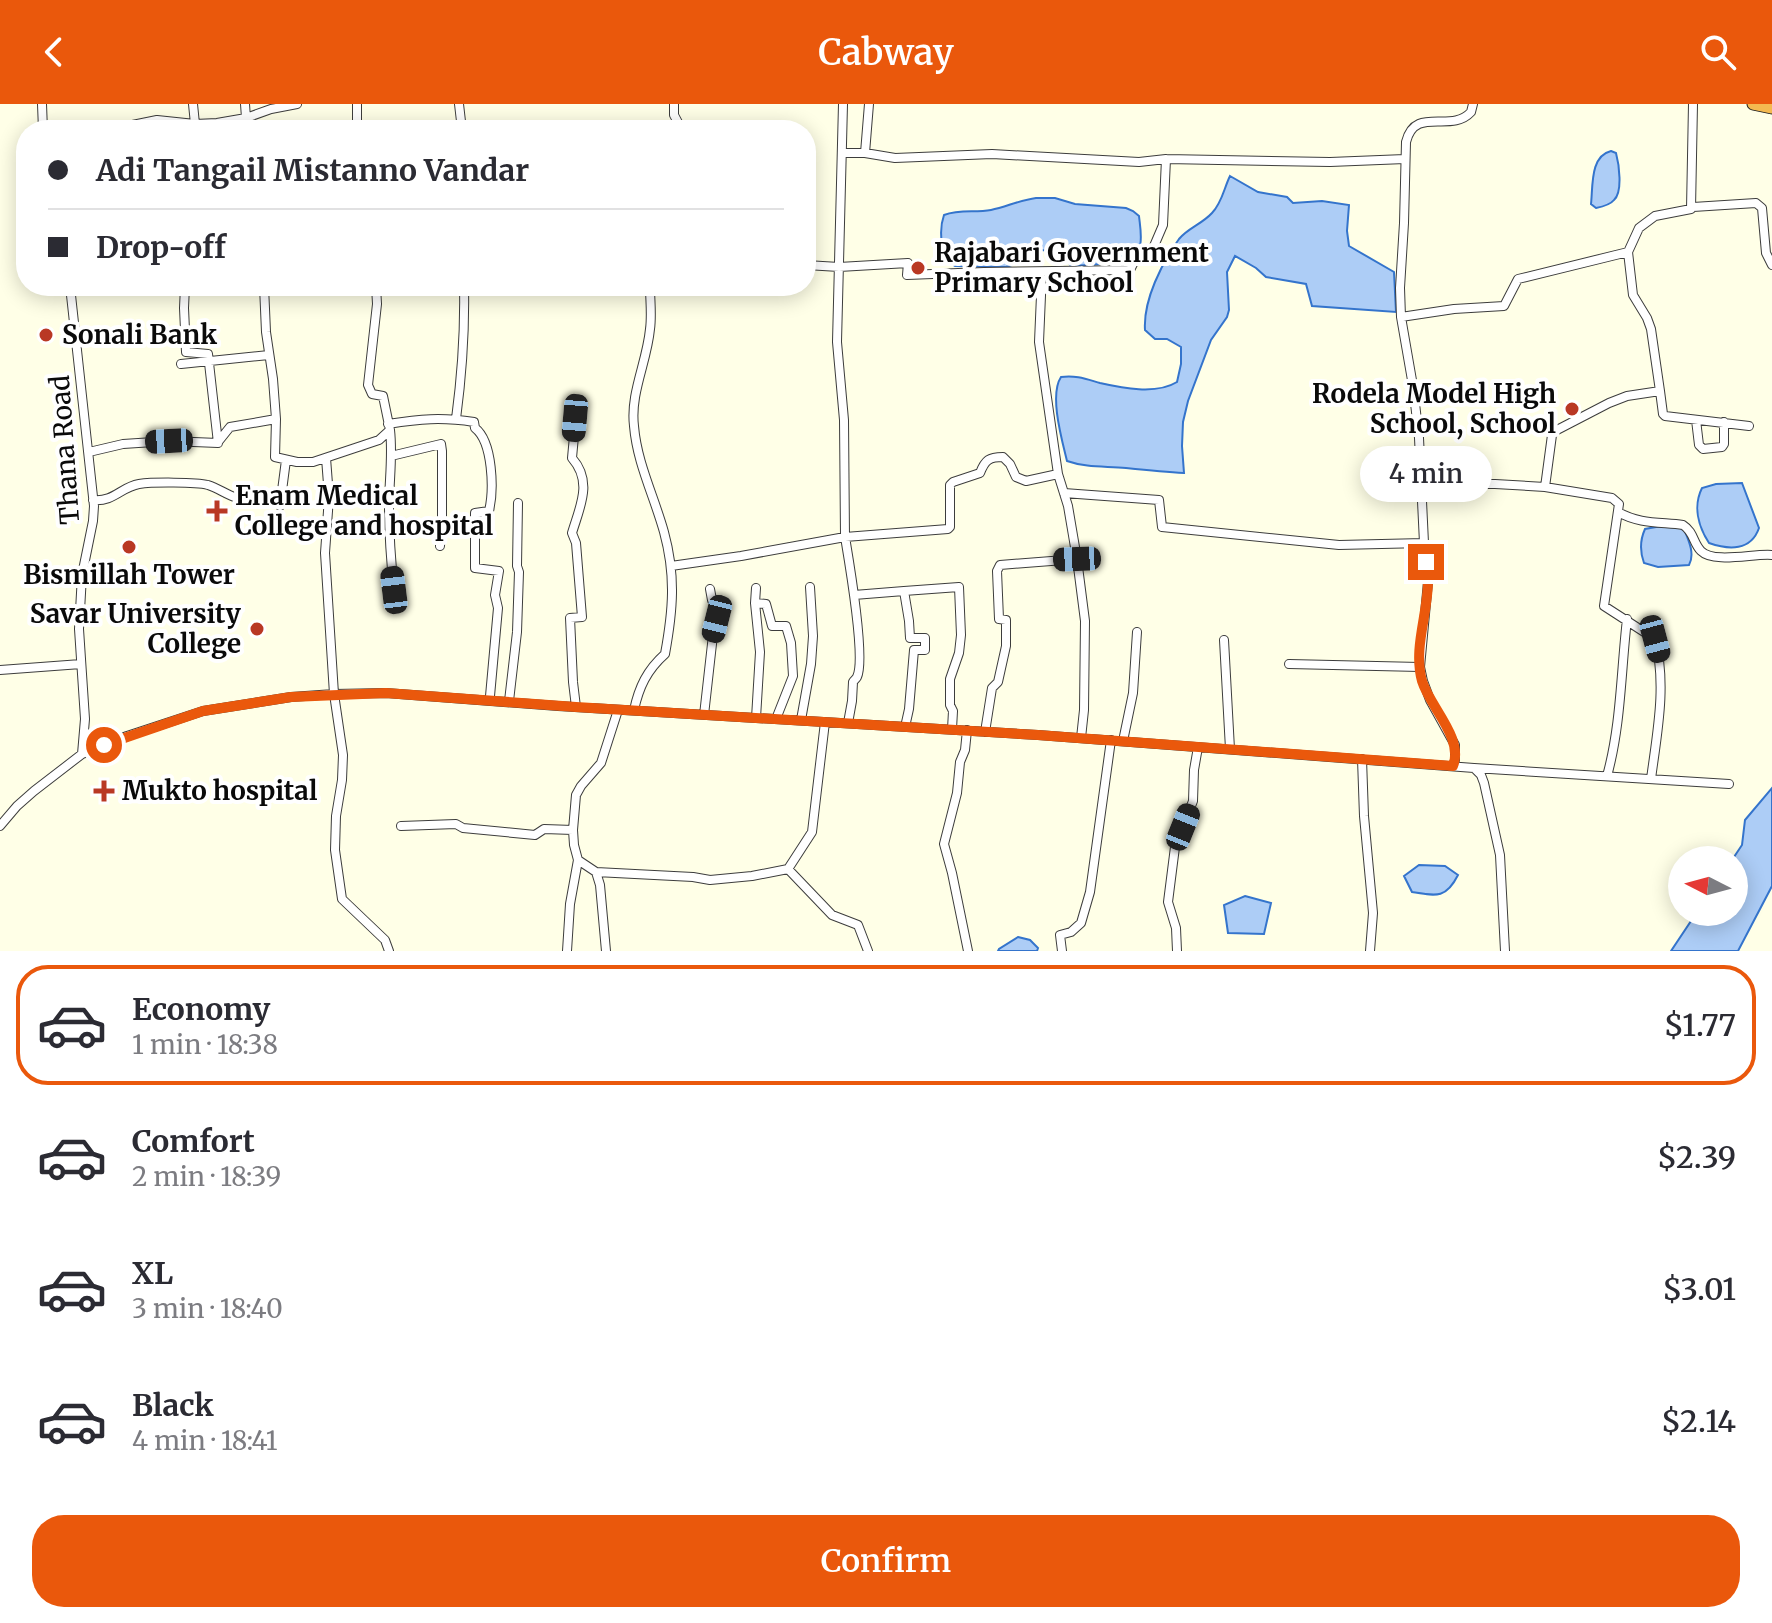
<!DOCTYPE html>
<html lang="en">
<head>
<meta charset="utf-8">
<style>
	body { margin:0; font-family:Merriweather,serif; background:#f2f2f3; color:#2b2b33; height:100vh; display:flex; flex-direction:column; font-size:30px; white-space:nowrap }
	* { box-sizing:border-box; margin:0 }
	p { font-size:26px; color:#7c7c81 }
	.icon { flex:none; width:44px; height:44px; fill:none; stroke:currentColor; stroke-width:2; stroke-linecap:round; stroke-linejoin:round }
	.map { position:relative; height:847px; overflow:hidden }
	.panel { display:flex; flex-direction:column; background:#fff; flex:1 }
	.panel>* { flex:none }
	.banner { position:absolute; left:16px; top:16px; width:800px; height:176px; border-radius:32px; box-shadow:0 4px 20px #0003; display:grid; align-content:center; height:176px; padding:0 32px; background:#fff }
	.needle { width:52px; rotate:276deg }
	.fabs { position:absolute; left:1668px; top:742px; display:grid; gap:16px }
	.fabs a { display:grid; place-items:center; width:80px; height:80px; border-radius:50%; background:#fff; box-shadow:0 4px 20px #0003; font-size:40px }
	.end { position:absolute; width:36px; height:36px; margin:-18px; border:10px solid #ea580c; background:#fff; box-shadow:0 0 0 4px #fff }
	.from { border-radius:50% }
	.bubble { position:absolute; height:56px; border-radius:28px; background:#fff; box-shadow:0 4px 20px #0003; font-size:26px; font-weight:600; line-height:56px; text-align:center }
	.car { position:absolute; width:24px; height:48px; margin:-24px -12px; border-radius:10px; box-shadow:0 0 6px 2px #0007; background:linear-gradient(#222 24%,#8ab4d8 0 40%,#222 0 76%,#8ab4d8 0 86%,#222 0) }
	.banner b { display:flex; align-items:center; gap:28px; height:76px; font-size:30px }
	.banner b+b { border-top:2px solid #e1e1e2 }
	.banner i { width:20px; height:20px; background:#2b2b33 }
	ul { padding:14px 0 0; list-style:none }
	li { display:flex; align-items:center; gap:24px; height:120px; margin:0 16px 12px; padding:0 16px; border:4px solid transparent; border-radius:32px }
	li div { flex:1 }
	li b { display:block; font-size:30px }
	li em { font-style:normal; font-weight:600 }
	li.on { border-color:#ea580c }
	li>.icon { width:72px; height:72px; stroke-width:1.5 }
	.button { display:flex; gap:16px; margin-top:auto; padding:16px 32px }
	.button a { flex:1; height:92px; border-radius:32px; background:#ea580c; color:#fff; font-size:32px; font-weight:600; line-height:92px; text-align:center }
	header { display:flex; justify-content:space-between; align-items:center; height:104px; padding:0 32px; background:#ea580c; color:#fff; font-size:36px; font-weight:600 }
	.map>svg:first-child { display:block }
	.water { fill:#adcdf6; stroke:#3474cc; stroke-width:2 }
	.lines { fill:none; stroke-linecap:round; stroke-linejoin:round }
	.minor-casing { stroke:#3d3d3d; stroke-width:10 }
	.highway-casing { stroke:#1b1b1b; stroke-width:13 }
	.minor { stroke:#fff; stroke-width:8 }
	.highway { stroke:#f4b950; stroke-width:11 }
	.route { stroke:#ea580c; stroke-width:10 }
	.poi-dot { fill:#b93824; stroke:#fff; stroke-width:3 }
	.labels { text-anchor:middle; stroke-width:8; stroke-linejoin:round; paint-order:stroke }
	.poi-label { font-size:26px; font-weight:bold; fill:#0a0a0a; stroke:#fff; text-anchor:start }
	.street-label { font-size:26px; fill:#0a0a0a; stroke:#fff }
</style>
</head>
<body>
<header><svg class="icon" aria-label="back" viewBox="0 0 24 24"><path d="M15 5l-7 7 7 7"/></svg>Cabway<svg class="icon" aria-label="search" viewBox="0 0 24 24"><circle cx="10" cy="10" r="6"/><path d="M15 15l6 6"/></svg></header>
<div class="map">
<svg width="1772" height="847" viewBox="0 0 1772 847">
	<rect width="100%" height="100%" fill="#ffffe7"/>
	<path class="water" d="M1611,47L1616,49C1619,60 1623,88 1614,96C1610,101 1601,103 1596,104L1591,100C1593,82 1590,52 1611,47Z
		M1230,72L1258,88L1287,93L1293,99L1322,97L1349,101L1347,127L1349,142L1394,168L1396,208L1312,202L1306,180L1266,173L1256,164L1235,152L1227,168L1229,206L1227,213L1211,236L1188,297L1183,318L1182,342L1184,369C1164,368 1145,366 1126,364C1105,362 1087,364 1067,357C1062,336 1049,291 1061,273C1076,271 1086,275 1100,279C1122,284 1156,291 1177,278L1181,260V243L1167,235H1155L1145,226C1143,196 1162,159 1179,135C1188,124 1202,120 1212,109C1222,99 1224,84 1230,72Z
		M1036,94H1055L1075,100L1126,104L1133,107L1139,112C1140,122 1143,136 1139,145C1132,163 1087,160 1071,162L1062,149L1028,144L1015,146L1012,161L1006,163L955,162L946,156C941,141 939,125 944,111C960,105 975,109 991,106C1006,103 1020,96 1036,94Z
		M1742,379L1759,424C1751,447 1729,446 1709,439C1698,422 1693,402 1702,384L1716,380Z
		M1667,421L1684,425C1689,437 1695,450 1689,461L1658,463L1644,459C1640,448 1640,436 1645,425Z
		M1772,684V782L1738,847H1671L1697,808H1734V756H1732L1742,741L1745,716Z
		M1419,761L1445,762L1458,771C1446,795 1436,792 1412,788L1404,772Z
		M1245,792L1271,799L1264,830L1228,829L1224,801Z
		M1018,833L1030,836L1038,844L1037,847H998L999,845Z"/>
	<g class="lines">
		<g class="minor-casing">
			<path id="minor" d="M42,0L43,26
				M193,0L195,20L217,19L246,14L248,26
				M245,0L246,14L271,5L297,0
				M459,0L462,26
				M674,0V11L682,26
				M869,0L865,49L895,54L992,50L1139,58L1166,55L1330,58L1405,55
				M108,26L157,16L195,20L196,26
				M357,26V0
				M843,49H865
				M1693,103L1756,99L1762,104L1766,149L1772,161
				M1628,148L1633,191L1647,214L1651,225L1660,287
				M806,161L839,163L908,159L907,171L984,168L1130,166L1135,156L1151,149L1163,121L1166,55
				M1042,168L1039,238L1058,370L1068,402L1077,455L1085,517L1084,606L1081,634
				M70,182L94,402L93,417L82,471L79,525L85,615L82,650
				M1401,213L1454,205L1504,202L1518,175L1628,148L1639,124L1655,112L1691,105L1693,0
				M181,260L269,251
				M276,315L275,353L297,358H313L379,336L390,326L383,292L372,290L368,281L377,200L376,182
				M456,315C462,270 465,227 464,182
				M1696,316L1699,341L1703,345L1722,343L1724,340V318
				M388,320C420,315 441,313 474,318L475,324C493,338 494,386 489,407L475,409V464L499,467L495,491L498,504L490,592L491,597
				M390,326C393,352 389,377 389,403C389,431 391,458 394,486
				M218,338L230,323L276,315L273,275L266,228L264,182
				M89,348L123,340L169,337L218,339L208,250L186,248L184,204L185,182
				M391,352L441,340L442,347V414L440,442
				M326,354L329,393L325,449L334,590L343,651L342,676L336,712L335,746L342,795L385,836L389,847
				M1545,383L1552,331L1555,327L1609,299L1627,292L1660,287L1663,310L1665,312L1749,322
				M1421,386L1430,380H1495L1545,383L1612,394L1619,400L1604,502L1655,535C1667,581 1657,629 1651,675
				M1064,389L1159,396L1162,423L1339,441L1424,439
				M93,396C114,398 121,383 139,380C152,378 196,378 208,381C218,384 227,391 237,394C251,397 267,397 281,398
				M280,402L286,356
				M1618,408C1639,420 1660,418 1683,421C1694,428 1693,439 1701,447C1714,460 1755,449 1772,451
				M671,462L741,452L845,433L844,316L837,238L843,0
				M756,484L755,499L760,548L756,614
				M904,487L959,483L961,531L959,549L950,575V601L953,607L952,625
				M854,491L904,487L909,517L910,534H925V546H914L909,605L905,623
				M755,499L766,500L772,522H786L791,539L793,572L776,615
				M1224,536L1230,645
				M1289,560L1420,563
				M0,566L81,560
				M509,597L517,528L519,468L517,462L518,399
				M576,603L573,578L570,514L582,513L576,439L572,429C580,402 593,378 572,354L577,299
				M634,606C639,583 647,566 665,550C673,506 676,472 664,428C654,392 637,359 634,322C630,289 647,258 650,225C652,211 650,196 650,182
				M704,611L713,531L720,508V496H712L710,485
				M801,616L811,560L813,532L810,483
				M848,619L852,597L853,578C854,576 856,575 857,573C866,555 849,457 845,433L948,425L950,423V381L953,378L980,369C985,356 989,353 1003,353L1010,360L1016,373L1026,377L1058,370
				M967,626L965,646L960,658L957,689L944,740L952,769L968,847
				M985,628L992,584L998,578L1006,542V516L999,515L997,467L1000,461L1077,455
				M1123,637L1133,589L1137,528
				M1362,655L1364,712L1373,809L1370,847
				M1453,662L1455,656V641L1430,596L1423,577L1420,563L1428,478L1424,439L1419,334L1413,282L1401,213L1400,184L1404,119L1406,38C1415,1 1451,30 1471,8L1473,0
				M1475,665L1481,671L1484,679L1500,751L1505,847
				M1607,672C1621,622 1621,567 1627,515
				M0,722L17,702L34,687L82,650L127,632L203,607L291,593L334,590L386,589L558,602L1038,631L1474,664L1729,680
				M401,722L456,720L463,724L535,731L544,725L573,726
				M578,756L596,768L600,781L606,847
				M788,765L832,811L858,821L868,847
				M596,768L693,773L710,776L752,772L788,765L812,728L825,618
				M567,847L570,800L578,756L574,741L573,726L576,691L581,682L601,659L618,606
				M1062,847L1060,831L1071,828L1081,819L1090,788L1111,636
				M1177,847L1176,824L1168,798L1175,743L1193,697L1194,666L1198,643"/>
		</g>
		<g class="highway-casing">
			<path id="highway" d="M1753,0L1772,4"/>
		</g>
		<use href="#minor" class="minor"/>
		<use href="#highway" class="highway"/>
	</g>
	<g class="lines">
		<path class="route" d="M104,641L203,607L291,593L386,589L576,603L1038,631L1453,662C1464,634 1430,603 1422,577C1413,544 1428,510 1428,477C1428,471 1426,465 1426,458"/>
	</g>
	<g class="poi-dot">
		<circle cx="918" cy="164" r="8"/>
		<circle cx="46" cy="231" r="8"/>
		<circle cx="1572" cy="305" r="8"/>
		<path d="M213 395h8v8h8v8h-8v8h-8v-8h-8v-8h8z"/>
		<circle cx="129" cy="443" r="8"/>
		<circle cx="257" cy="525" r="8"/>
		<path d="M100 675h8v8h8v8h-8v8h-8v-8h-8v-8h8z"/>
	</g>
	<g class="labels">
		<g class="poi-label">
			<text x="934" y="158">Rajabari Government<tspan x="934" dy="30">Primary School</tspan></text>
			<text x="62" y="240">Sonali Bank</text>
			<text x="1556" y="299" text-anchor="end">Rodela Model High<tspan x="1556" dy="30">School, School</tspan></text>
			<text x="235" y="401">Enam Medical<tspan x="235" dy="30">College and hospital</tspan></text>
			<text x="129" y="480" text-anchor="middle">Bismillah Tower</text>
			<text x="241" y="519" text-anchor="end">Savar University<tspan x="241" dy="30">College</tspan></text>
			<text x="122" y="696">Mukto hospital</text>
		</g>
		<g class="street-label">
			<text transform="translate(65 346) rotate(-94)" y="9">Thana Road</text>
		</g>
	</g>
</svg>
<div class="fabs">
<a><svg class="needle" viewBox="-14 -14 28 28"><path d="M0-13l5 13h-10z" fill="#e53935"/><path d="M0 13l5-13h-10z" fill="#7c7c81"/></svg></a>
</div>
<i class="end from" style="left:104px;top:641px"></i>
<i class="end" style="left:1426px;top:458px"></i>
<div class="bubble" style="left:1360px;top:342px;width:132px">4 min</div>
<i class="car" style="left:575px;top:314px;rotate:185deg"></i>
<i class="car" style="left:169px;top:337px;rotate:267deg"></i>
<i class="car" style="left:1077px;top:455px;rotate:268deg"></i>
<i class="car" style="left:394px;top:486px;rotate:353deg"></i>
<i class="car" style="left:717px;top:515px;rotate:194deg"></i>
<i class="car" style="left:1655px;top:535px;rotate:165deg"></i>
<i class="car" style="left:1183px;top:723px;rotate:22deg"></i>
<div class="banner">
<b><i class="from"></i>Adi Tangail Mistanno Vandar</b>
<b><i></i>Drop-off</b>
</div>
</div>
<section class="panel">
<ul>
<li class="on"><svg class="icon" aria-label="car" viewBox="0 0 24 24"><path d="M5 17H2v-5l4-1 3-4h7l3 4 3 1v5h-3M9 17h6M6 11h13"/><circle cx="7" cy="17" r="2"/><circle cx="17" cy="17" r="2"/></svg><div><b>Economy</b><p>1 min · 18:38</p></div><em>$1.77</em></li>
<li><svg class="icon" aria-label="car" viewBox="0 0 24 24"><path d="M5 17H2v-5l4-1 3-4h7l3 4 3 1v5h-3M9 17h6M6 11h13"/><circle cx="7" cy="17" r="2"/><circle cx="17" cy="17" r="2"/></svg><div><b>Comfort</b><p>2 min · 18:39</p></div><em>$2.39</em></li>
<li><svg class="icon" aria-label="car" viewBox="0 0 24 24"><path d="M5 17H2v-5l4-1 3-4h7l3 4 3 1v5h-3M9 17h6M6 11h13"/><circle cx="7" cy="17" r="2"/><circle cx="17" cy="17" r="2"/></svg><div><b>XL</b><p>3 min · 18:40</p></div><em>$3.01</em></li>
<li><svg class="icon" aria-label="car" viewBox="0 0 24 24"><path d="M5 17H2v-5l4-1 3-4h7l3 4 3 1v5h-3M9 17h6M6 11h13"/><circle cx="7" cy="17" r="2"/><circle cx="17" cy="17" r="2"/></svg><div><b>Black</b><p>4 min · 18:41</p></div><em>$2.14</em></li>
</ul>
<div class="button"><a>Confirm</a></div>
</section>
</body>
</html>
